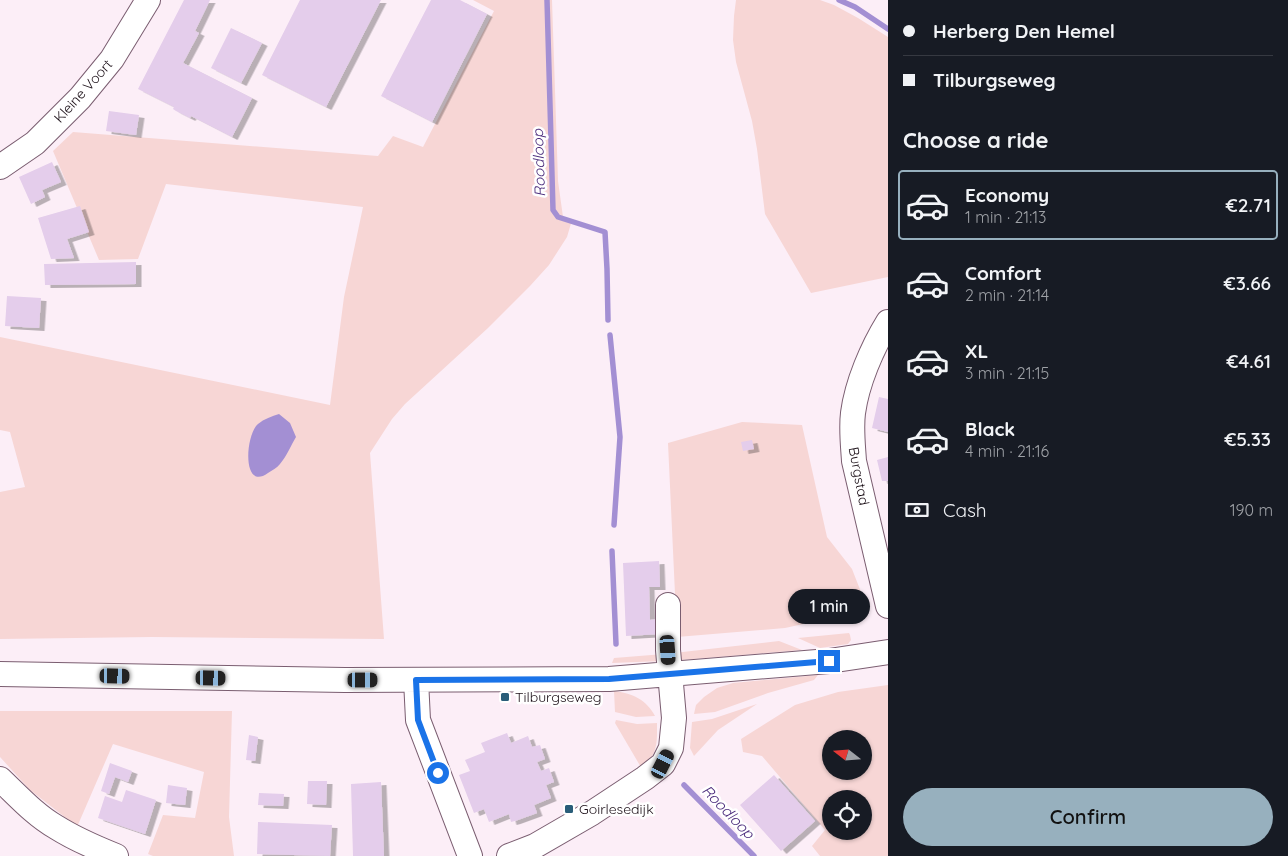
<!DOCTYPE html>
<html lang="en">
<head>
<meta charset="utf-8">
<style>
	body { margin:0; font-family:Quicksand,sans-serif; background:#20242c; color:#f1f3f6; height:100vh; display:flex; flex-direction:column; font-size:19px; white-space:nowrap }
	* { box-sizing:border-box; margin:0 }
	p { font-size:16px; color:#9ea1a6 }
	.icon { flex:none; width:28px; height:28px; fill:none; stroke:currentColor; stroke-width:2; stroke-linecap:round; stroke-linejoin:round }
	.map { position:relative; flex:1; overflow:hidden }
	.details { display:flex; flex-direction:column; background:#171b24; width:400px }
	.details>* { flex:none }
	.top-card { display:grid; align-content:center; height:110px; padding:0 15px; background:#171b24 }
	.needle { width:32px; rotate:287deg }
	.buttons { position:absolute; left:822px; top:730px; display:grid; gap:10px }
	.buttons a { display:grid; place-items:center; width:50px; height:50px; border-radius:50%; background:#171b24; box-shadow:0 1px 4px #0004; font-size:25px }
	.end { position:absolute; width:22px; height:22px; margin:-11px; border:6px solid #1a73e8; background:#fff; box-shadow:0 0 0 2px #fff }
	.from { border-radius:50% }
	.bubble { position:absolute; height:35px; border-radius:18px; background:#171b24; box-shadow:0 1px 4px #0004; font-size:16px; font-weight:600; line-height:35px; text-align:center }
	.car { position:absolute; width:15px; height:30px; margin:-15px -8px; border-radius:6px; box-shadow:0 0 4px 1px #0007; background:linear-gradient(#222 24%,#8ab4d8 0 40%,#222 0 76%,#8ab4d8 0 86%,#222 0) }
	.top-card b { display:flex; align-items:center; gap:18px; height:48px; font-size:19px }
	.top-card b+b { border-top:1px solid #363941 }
	.top-card i { width:12px; height:12px; background:#f1f3f6 }
	ul { padding:0; list-style:none }
	li { display:flex; align-items:center; gap:15px; height:70px; margin:0 10px 8px; padding:0 5px; border:2px solid transparent; border-radius:5px }
	li div { flex:1 }
	li b { display:block; font-size:19px }
	li em { font-style:normal; font-weight:600 }
	li.selected { border-color:#97b0be }
	li>.icon { width:45px; height:45px; stroke-width:1.5 }
	h2 { padding:0 15px; font-size:22px; line-height:60px }
	.pay { display:flex; align-items:center; gap:12px; height:55px; padding:0 15px; font-size:19px }
	.pay p { margin-inline-start:auto }
	.button { display:flex; gap:10px; margin-top:auto; padding:10px 15px }
	.button a { flex:1; height:58px; border-radius:30px; background:#97b0be; color:#111; font-size:20px; font-weight:600; line-height:58px; text-align:center }
	main { display:flex; flex:1; min-height:0 }
	.map>svg:first-child { display:block }
	.green { fill:#f7d6d5; fill-rule:evenodd }
	.water { fill:#a38fd3 }
	.lines { fill:none; stroke-linecap:round; stroke-linejoin:round }
	.stream { stroke:#a38fd3; stroke-width:5.5 }
	.building { fill:#e4cdeb; filter:url(#shadow) }
	.minor-casing { stroke:#7a5d70; stroke-width:26 }
	.minor { stroke:#fff; stroke-width:24 }
	.route { stroke:#1a73e8; stroke-width:6 }
	.poi-dot { fill:#295d79; stroke:#fff; stroke-width:2 }
	.labels { text-anchor:middle; stroke-width:5; stroke-linejoin:round; paint-order:stroke }
	.street-label { font-size:14px; fill:#1b0f17; stroke:#fff }
	.poi-label { font-size:14px; fill:#1b0f17; stroke:#fff; text-anchor:start }
	.water-label { font-size:15px; font-style:italic; fill:#4b2c7c; stroke:#fff }
</style>
</head>
<body>
<main>
<div class="map">
<svg width="888" height="856" viewBox="0 0 888 856">
	<defs>
		<filter id="shadow"><feDropShadow dx="5.5" dy="3" stdDeviation="0" flood-color="#0004"/></filter>
	</defs>
	<rect width="100%" height="100%" fill="#fceef7"/>
	<path class="green" d="M473,0H552L558,181L563,217L572,220L567,237L549,265L530,286L488,328L405,404L392,419L370,453L384,639L152,637L0,639V492L25,487L10,432L0,430V337L330,405L344,297L363,207L166,184L138,259L99,260L53,151L73,132L378,156L393,136L423,147L494,11Z
		M736,0H820L834,5L858,18L888,37V277L811,293L765,214L757,149L752,121L736,62L733,40L734,16Z
		M742,422L802,425L827,537L852,569L868,610L785,628L677,637L668,443Z
		M849,633L850,635L851,640L848,644L820,648L798,638Z
		M779,641L802,650L681,660L674,653Z
		M664,654L663,661L612,663L614,658Z
		M818,675L814,680L768,693L715,712L694,714L696,705L704,697L717,688L733,683Z
		M888,685V856H820L812,846L825,830L762,756L743,752L741,739L795,705L838,692ZM831,739H864V771H831ZM831,799H864V831H831Z
		M614,691C632,693 647,700 655,716L636,717L615,712Z
		M757,704L718,730L694,756L690,748L692,722L712,719Z
		M0,711H232L229,817L234,856H153L148,854L163,815L195,818L204,772L113,744L77,827L75,825L30,790L0,757Z
		M616,720L637,724L657,723C657,744 658,753 642,769L615,723Z"/>
	<path class="water" d="M279,414L290,423L296,437C291,445 287,456 280,464C277,468 272,470 268,473C242,492 245,435 258,424C264,419 272,416 279,414Z"/>
	<g class="lines">
		<path class="stream" d="M547,0L553,210L558,217L605,232L607,269L608,320
			M839,0L855,7L888,29
			M610,335L620,437L614,525
			M612,551L616,644
			M684,785L754,856"/>
	</g>
	<path class="building" d="M184,0H210L195,31L199,33L183,63L252,98L232,137L191,116L190,118L176,111L173,109L174,107L138,89Z
		M300,0H381L326,107L262,75Z
		M431,0H460L487,14L432,122L381,96Z
		M231,28L262,43L241,83L211,68Z
		M109,111L139,115L136,135L106,131Z
		M52,162L61,182L42,190L45,197L31,204L19,177Z
		M80,206L89,232L67,239L74,258L51,259L38,218Z
		M136,262V284L45,285L44,264Z
		M7,296L41,298L39,328L5,326Z
		M879,397L888,399V432L872,428Z
		M752,440L754,449L743,451L741,442Z
		M888,457V481H882L877,460Z
		M659,561L660,587H649L650,620L661,619V634L626,636L623,563Z
		M507,733L511,743L528,736L532,747L540,745L545,759L537,762L541,771L549,768L554,782L546,785L551,798L534,805L537,813L515,821L511,822L509,814L489,822L484,809L474,813L459,775L470,771L465,760L485,752L481,743Z
		M249,735L258,737L255,761L246,760Z
		M110,763L132,771L128,782L115,777L109,794L101,791Z
		M774,775L815,821L781,851L740,805Z
		M308,781H327L326,805L307,804Z
		M381,782L384,856H353L351,784Z
		M168,785L187,788L185,805L166,803Z
		M126,790L156,800L145,834L98,818L105,796L122,802Z
		M259,793L284,794L283,806L258,805Z
		M258,822L332,825L330,856L257,854Z"/>
	<g class="lines">
		<g class="minor-casing">
			<path id="minor" d="M0,167L35,143L80,98L112,59L148,0
				M888,322C872,348 857,383 853,413C851,429 853,445 854,461L888,606
				M0,674L345,680L609,679L829,661L888,652
				M416,680L418,720L470,856
				M0,779C18,796 35,815 56,827C75,839 96,848 116,856
				M509,856L535,846L592,813L645,778L663,764L671,748L674,718L668,650V605"/>
		</g>
		<use href="#minor" class="minor"/>
	</g>
	<g class="lines">
		<path class="route" d="M438,773L418,720L416,680L609,679L829,661"/>
	</g>
	<g class="poi-dot">
		<rect x="500" y="692" width="10" height="10" rx="2.5"/>
		<rect x="564" y="804" width="10" height="10" rx="2.5"/>
	</g>
	<g class="labels">
		<g class="street-label">
			<text transform="translate(83 91) rotate(-48)" y="5">Kleine Voort</text>
			<text transform="translate(859 476) rotate(79)" y="5">Burgstad</text>
		</g>
		<g class="poi-label">
			<text x="515" y="702">Tilburgseweg</text>
			<text x="579" y="814">Goirlesedijk</text>
		</g>
		<g class="water-label">
			<text transform="translate(539 163) rotate(-92)" y="5">Roodloop</text>
			<text transform="translate(728 812) rotate(46)" y="5">Roodloop</text>
		</g>
	</g>
</svg>
<div class="buttons">
<a><svg class="needle" viewBox="-14 -14 28 28"><path d="M0-13l5 13h-10z" fill="#e53935"/><path d="M0 13l5-13h-10z" fill="#9ea1a6"/></svg></a>
<a><svg class="icon" aria-label="locate" viewBox="0 0 24 24"><circle cx="12" cy="12" r="6"/><path d="M12 2v4M12 18v4M2 12h4M18 12h4"/></svg></a>
</div>
<i class="end from" style="left:438px;top:773px"></i>
<i class="end" style="left:829px;top:661px"></i>
<div class="bubble" style="left:788px;top:589px;width:82px">1 min</div>
<i class="car" style="left:668px;top:650px;rotate:176deg"></i>
<i class="car" style="left:115px;top:676px;rotate:91deg"></i>
<i class="car" style="left:211px;top:678px;rotate:91deg"></i>
<i class="car" style="left:363px;top:680px;rotate:90deg"></i>
<i class="car" style="left:663px;top:764px;rotate:27deg"></i>
</div>
<section class="details">
<div class="top-card">
<b><i class="from"></i>Herberg Den Hemel</b>
<b><i></i>Tilburgseweg</b>
</div>
<h2>Choose a ride</h2>
<ul>
<li class="selected"><svg class="icon" aria-label="car" viewBox="0 0 24 24"><path d="M5 17H2v-5l4-1 3-4h7l3 4 3 1v5h-3M9 17h6M6 11h13"/><circle cx="7" cy="17" r="2"/><circle cx="17" cy="17" r="2"/></svg><div><b>Economy</b><p>1 min · 21:13</p></div><em>€2.71</em></li>
<li><svg class="icon" aria-label="car" viewBox="0 0 24 24"><path d="M5 17H2v-5l4-1 3-4h7l3 4 3 1v5h-3M9 17h6M6 11h13"/><circle cx="7" cy="17" r="2"/><circle cx="17" cy="17" r="2"/></svg><div><b>Comfort</b><p>2 min · 21:14</p></div><em>€3.66</em></li>
<li><svg class="icon" aria-label="car" viewBox="0 0 24 24"><path d="M5 17H2v-5l4-1 3-4h7l3 4 3 1v5h-3M9 17h6M6 11h13"/><circle cx="7" cy="17" r="2"/><circle cx="17" cy="17" r="2"/></svg><div><b>XL</b><p>3 min · 21:15</p></div><em>€4.61</em></li>
<li><svg class="icon" aria-label="car" viewBox="0 0 24 24"><path d="M5 17H2v-5l4-1 3-4h7l3 4 3 1v5h-3M9 17h6M6 11h13"/><circle cx="7" cy="17" r="2"/><circle cx="17" cy="17" r="2"/></svg><div><b>Black</b><p>4 min · 21:16</p></div><em>€5.33</em></li>
</ul>
<div class="pay"><svg class="icon" aria-label="cash" viewBox="0 0 24 24"><path d="M3 7h18v10H3z"/><circle cx="12" cy="12" r="2"/></svg>Cash<p>190 m</p></div>
<div class="button"><a>Confirm</a></div>
</section>
</main>
</body>
</html>
